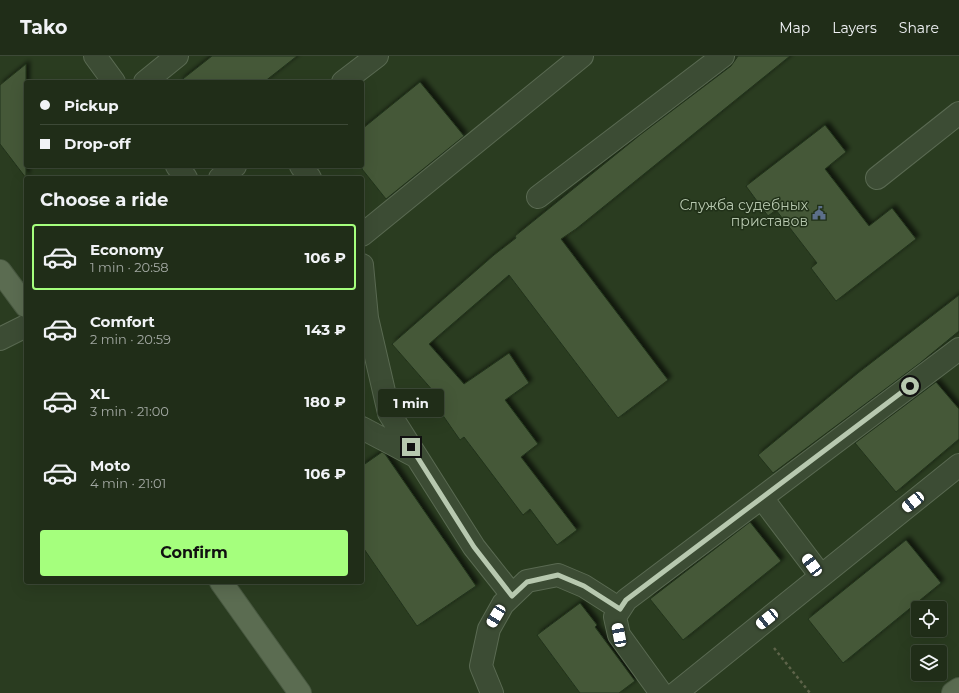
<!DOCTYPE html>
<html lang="en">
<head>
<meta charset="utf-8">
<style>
	body { margin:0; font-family:Montserrat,sans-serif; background:#2d3925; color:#f1f3f6; height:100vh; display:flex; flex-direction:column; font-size:15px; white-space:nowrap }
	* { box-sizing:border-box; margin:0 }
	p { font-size:13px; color:#a2a8a2 }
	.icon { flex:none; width:22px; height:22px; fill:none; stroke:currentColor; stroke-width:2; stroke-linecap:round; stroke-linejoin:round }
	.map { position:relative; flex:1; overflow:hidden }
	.side { position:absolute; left:24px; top:120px; width:340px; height:408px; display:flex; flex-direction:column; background:#202d18; border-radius:4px; box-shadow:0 4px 16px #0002,0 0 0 1px #3d4937 }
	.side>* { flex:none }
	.banner { position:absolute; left:24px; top:24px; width:340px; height:88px; border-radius:4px; box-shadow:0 4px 16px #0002,0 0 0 1px #3d4937; display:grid; align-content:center; height:88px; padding:0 16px; background:#202d18 }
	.tools { position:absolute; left:911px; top:545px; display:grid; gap:8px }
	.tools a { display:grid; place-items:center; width:36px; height:36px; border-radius:4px; background:#202d18; box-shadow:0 4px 16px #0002,0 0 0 1px #3d4937; font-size:20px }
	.end { position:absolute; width:18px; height:18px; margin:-9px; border:5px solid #b7c8af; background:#111; box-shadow:0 0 0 2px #111 }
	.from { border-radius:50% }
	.bubble { position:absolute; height:28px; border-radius:4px; background:#202d18; box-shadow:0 4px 16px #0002,0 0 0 1px #3d4937; font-size:13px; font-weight:700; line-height:28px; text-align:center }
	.car { position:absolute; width:12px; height:24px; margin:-12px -6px; border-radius:5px; box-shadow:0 0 3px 1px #0007; background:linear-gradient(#fff 24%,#345 0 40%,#fff 0 76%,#345 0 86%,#fff 0) }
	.banner b { display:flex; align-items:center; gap:14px; height:38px; font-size:15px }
	.banner b+b { border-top:1px solid #3d4937 }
	.banner i { width:10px; height:10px; background:#f1f3f6 }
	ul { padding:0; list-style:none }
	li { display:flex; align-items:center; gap:12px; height:66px; margin:0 8px 6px; padding:0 8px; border:2px solid transparent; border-radius:4px }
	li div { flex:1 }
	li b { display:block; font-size:15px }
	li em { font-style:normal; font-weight:700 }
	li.active { border-color:#a5ff7d }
	li>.icon { width:36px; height:36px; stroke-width:1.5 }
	h2 { padding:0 16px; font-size:18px; line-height:48px }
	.primary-button { display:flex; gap:8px; margin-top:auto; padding:8px 16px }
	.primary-button a { flex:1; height:46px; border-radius:4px; background:#a5ff7d; color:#111; font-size:16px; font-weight:700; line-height:46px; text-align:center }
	header { display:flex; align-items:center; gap:24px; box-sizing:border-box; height:56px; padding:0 20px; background:#202d18; border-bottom:1px solid #3d4937 }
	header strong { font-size:19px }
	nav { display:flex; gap:22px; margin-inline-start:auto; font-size:14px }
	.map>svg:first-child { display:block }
	.building { fill:#445939; stroke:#23331b; filter:url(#shadow) }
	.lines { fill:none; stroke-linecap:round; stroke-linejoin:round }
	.minor-casing { stroke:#5a6a52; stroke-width:24 }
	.major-casing { stroke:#485840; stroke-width:24 }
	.path { stroke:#5d6349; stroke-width:2.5; stroke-dasharray:3 3; stroke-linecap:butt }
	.minor { stroke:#3c4c34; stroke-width:22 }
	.major { stroke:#5b6c51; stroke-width:22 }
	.route { stroke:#b7c8af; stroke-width:5 }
	.labels { text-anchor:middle; stroke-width:3; stroke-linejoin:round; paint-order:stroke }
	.poi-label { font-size:14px; fill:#b7c8af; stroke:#213119; text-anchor:end }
</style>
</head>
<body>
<header>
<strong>Tako</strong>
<nav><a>Map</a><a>Layers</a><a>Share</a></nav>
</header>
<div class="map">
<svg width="959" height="637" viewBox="0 0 959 637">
	<defs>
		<filter id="shadow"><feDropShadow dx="3.5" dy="-3.5" stdDeviation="2" flood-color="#0009"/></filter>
	</defs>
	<rect width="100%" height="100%" fill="#2a3c20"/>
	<path class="building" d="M212,0H297L264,26H179Z
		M738,0H790L576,173L561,183L668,324L618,362L509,219L429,288L464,328L509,297L529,327L505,344L538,388L521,401L577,474L557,489L530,453L523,459L464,381L460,384L435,348L441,344L392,288L494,199L516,182L515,180L640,79L731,10Z
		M26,8V122L0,88V29Z
		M420,26L464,80L386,143L362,113V73Z
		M825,69L846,96L825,113L869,170L892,152L916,183L836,245L811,212L817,207L776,154L768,160L746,130Z
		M959,239V275L920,307L773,417L758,399L858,317Z
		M936,326L959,353V383L896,436L855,387Z
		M382,396L385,398L476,530L417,570L362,490V410Z
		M750,466L781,505L683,584L650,543Z
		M906,484L941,527L843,607L808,563Z
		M580,547L597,569L595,571L635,625L619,637H580L537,579Z"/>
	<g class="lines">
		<g class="minor-casing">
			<path id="minor" d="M95,0L114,26
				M145,26L177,0
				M343,26L377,0
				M177,110L186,122
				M301,110L310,122
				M220,122L235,110
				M877,122L959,57
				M538,141L723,0
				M362,179L582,0
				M362,209L367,262L389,357L474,491L512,539
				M0,283L26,270
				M362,372L417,401
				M762,442L821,520
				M492,637L481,610L489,573L503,548L527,525L558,519L584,530L620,553
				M661,637L619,579L615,561L626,544L959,293
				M676,637L959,409"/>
		</g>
		<g class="major-casing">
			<path id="major" d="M0,215L26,250
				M221,526L300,637
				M953,637L959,633"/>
		</g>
		<path class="path" d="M774,592L810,637"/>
		<use href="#minor" class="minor"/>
		<use href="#major" class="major"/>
	</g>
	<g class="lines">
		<path class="route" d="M411,391L474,491L512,540L527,526L558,519L584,530L620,553L626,544L910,330"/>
	</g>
	<defs>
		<g id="civic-bare" transform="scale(1.08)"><path d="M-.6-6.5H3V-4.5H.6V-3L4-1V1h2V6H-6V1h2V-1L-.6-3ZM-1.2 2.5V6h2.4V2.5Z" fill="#5c6f8a" stroke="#213119" stroke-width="2.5" paint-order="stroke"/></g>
	</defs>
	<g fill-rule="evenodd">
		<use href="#civic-bare" x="819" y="157"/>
	</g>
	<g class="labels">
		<g class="poi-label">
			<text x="808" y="154">Служба судебных<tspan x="808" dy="16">приставов</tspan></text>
		</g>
	</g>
</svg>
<div class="tools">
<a><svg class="icon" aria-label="locate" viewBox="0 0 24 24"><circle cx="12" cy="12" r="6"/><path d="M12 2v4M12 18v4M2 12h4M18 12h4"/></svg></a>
<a><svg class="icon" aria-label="layers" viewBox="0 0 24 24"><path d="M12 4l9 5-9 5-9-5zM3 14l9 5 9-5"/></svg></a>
</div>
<i class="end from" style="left:910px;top:330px"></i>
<i class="end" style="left:411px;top:391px"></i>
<div class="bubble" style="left:378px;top:333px;width:66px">1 min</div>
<i class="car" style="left:913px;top:446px;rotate:231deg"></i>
<i class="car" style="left:812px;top:509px;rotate:323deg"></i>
<i class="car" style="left:496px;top:560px;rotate:211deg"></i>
<i class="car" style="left:767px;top:563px;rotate:231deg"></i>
<i class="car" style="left:619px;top:579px;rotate:349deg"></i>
<div class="banner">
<b><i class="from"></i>Pickup</b>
<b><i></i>Drop-off</b>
</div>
<section class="side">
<h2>Choose a ride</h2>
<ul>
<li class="active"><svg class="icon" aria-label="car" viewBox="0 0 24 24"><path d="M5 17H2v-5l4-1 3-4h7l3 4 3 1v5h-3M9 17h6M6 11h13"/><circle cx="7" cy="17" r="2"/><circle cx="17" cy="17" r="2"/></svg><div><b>Economy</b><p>1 min · 20:58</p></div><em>106 ₽</em></li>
<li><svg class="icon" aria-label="car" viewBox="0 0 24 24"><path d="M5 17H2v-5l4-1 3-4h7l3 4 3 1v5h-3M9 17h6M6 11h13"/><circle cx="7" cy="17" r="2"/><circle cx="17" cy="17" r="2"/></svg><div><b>Comfort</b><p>2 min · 20:59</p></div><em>143 ₽</em></li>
<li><svg class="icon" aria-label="car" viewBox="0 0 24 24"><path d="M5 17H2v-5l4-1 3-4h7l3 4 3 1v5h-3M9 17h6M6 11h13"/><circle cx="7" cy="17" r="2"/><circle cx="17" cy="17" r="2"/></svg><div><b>XL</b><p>3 min · 21:00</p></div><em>180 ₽</em></li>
<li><svg class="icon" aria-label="car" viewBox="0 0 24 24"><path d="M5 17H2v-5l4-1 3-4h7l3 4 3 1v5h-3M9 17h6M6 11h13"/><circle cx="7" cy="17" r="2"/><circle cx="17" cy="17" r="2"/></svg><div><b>Moto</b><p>4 min · 21:01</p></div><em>106 ₽</em></li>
</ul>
<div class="primary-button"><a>Confirm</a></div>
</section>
</div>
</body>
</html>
